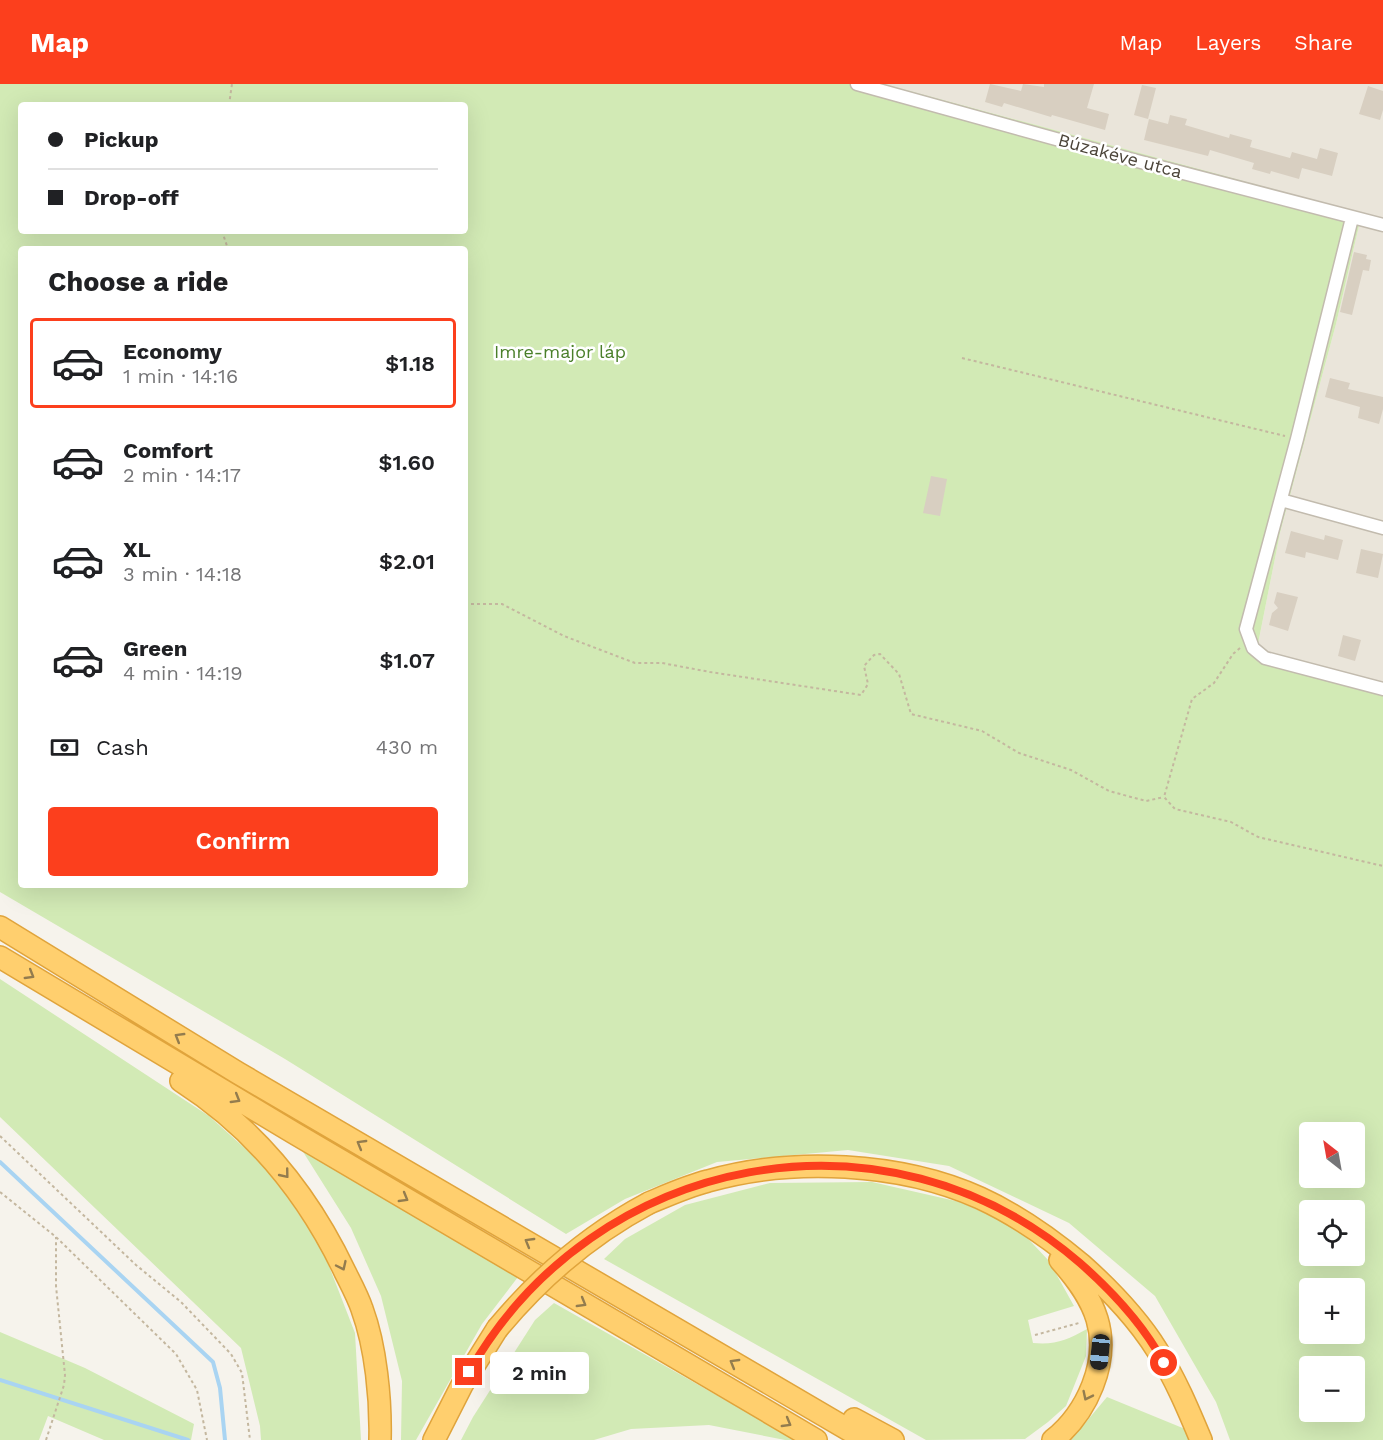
<!DOCTYPE html>
<html lang="en">
<head>
<meta charset="utf-8">
<style>
	body { margin:0; font-family:"Work Sans",sans-serif; background:#f6f6f6; color:#202124; height:100vh; display:flex; flex-direction:column; font-size:22px; white-space:nowrap }
	* { box-sizing:border-box; margin:0 }
	p { font-size:20px; color:#757577 }
	.icon { flex:none; width:33px; height:33px; fill:none; stroke:currentColor; stroke-width:2; stroke-linecap:round; stroke-linejoin:round }
	.map { position:relative; flex:1; overflow:hidden }
	.details { position:absolute; left:18px; top:162px; width:450px; height:642px; display:flex; flex-direction:column; background:#fff; border-radius:6px; box-shadow:0 6px 24px #0002 }
	.details>* { flex:none }
	.hud { position:absolute; left:18px; top:18px; width:450px; height:132px; border-radius:6px; box-shadow:0 6px 24px #0002; display:grid; align-content:center; height:132px; padding:0 30px; background:#fff }
	.needle { width:39px; rotate:329deg }
	.controls { position:absolute; left:1299px; top:1038px; display:grid; gap:12px }
	.controls a { display:grid; place-items:center; width:66px; height:66px; border-radius:6px; background:#fff; box-shadow:0 6px 24px #0002; font-size:30px }
	.end { position:absolute; width:27px; height:27px; margin:-14px; border:8px solid #fc3f1d; background:#fff; box-shadow:0 0 0 3px #fff }
	.from { border-radius:50% }
	.bubble { position:absolute; height:42px; border-radius:6px; background:#fff; box-shadow:0 6px 24px #0002; font-size:20px; font-weight:600; line-height:42px; text-align:center }
	.car { position:absolute; width:18px; height:36px; margin:-18px -9px; border-radius:8px; box-shadow:0 0 4px 2px #0007; background:linear-gradient(#222 24%,#8ab4d8 0 40%,#222 0 76%,#8ab4d8 0 86%,#222 0) }
	.hud b { display:flex; align-items:center; gap:21px; height:57px; font-size:22px }
	.hud b+b { border-top:2px solid #e0e0e0 }
	.hud i { width:15px; height:15px; background:#202124 }
	ul { padding:0; list-style:none }
	li { display:flex; align-items:center; gap:18px; height:90px; margin:0 12px 9px; padding:0 18px; border:3px solid transparent; border-radius:6px }
	li div { flex:1 }
	li b { display:block; font-size:22px }
	li em { font-style:normal; font-weight:600 }
	li.on { border-color:#fc3f1d }
	li>.icon { width:54px; height:54px; stroke-width:1.5 }
	h2 { padding:0 30px; font-size:27px; line-height:72px }
	.pay { display:flex; align-items:center; gap:15px; height:66px; padding:0 30px; font-size:22px }
	.pay p { margin-inline-start:auto }
	.button { display:flex; gap:12px; margin-top:auto; padding:12px 30px }
	.button a { flex:1; height:69px; border-radius:6px; background:#fc3f1d; color:#fff; font-size:24px; font-weight:600; line-height:69px; text-align:center }
	header { display:flex; align-items:center; gap:36px; box-sizing:border-box; height:84px; padding:0 30px; background:#fc3f1d; color:#fff }
	header strong { font-size:28px }
	nav { display:flex; gap:33px; margin-inline-start:auto; font-size:21px }
	.map>svg:first-child { display:block }
	.residential { fill:#eae5da }
	.green { fill:#d2eab5; fill-rule:evenodd }
	.lines { fill:none; stroke-linecap:round; stroke-linejoin:round }
	.stream { stroke:#a9d4f2; stroke-width:4 }
	.building { fill:#d8cfc1 }
	.street-casing { stroke:#c2bbae; stroke-width:15 }
	.highway-casing { stroke:#e0a43c; stroke-width:24 }
	.path { stroke:#c4b79f; stroke-width:2; stroke-dasharray:3 3; stroke-linecap:butt }
	.street { stroke:#fff; stroke-width:12 }
	.highway { stroke:#ffcf6e; stroke-width:21 }
	.highway-bridge-casing { stroke:#e0a43c; stroke-width:24; stroke-linecap:butt }
	.highway-bridge { stroke:#ffcf6e; stroke-width:21 }
	.oneway { stroke:#937c4e }
	.route { stroke:#fc3f1d; stroke-width:8 }
	.labels { text-anchor:middle; stroke-width:5; stroke-linejoin:round; paint-order:stroke }
	.street-label { font-size:18px; fill:#4b4439; stroke:#fff }
	.park-label { font-size:18px; fill:#4a7f2a; stroke:#fff }
</style>
</head>
<body>
<header>
<strong>Map</strong>
<nav><a>Map</a><a>Layers</a><a>Share</a></nav>
</header>
<div class="map">
<svg width="1383" height="1356" viewBox="0 0 1383 1356">
	<rect width="100%" height="100%" fill="#f6f3ec"/>
	<path class="residential" d="M884,0H1383V598L1267,568L1258,560L1280,449L1336,240L1362,129Z"/>
	<path class="green" d="M0,0H884L1362,129L1336,240L1280,449L1258,560L1267,568L1383,598V1356H1230L1216,1318L1155,1212L1069,1139L949,1082L848,1066L717,1078L625,1115L566,1150L285,975L0,808ZM21,21H465V147H21ZM21,165H465V801H21ZM1310,1048H1354V1094H1310ZM1310,1126H1354V1172H1310ZM1310,1204H1354V1250H1310ZM1310,1282H1354V1328H1310Z
		M0,895L209,1032L269,1086L322,1164L355,1249L361,1356H261L260,1342L241,1264L0,1033Z
		M300,1063L518,1193L482,1240L416,1356H401L402,1297L381,1212L351,1144Z
		M872,1098L960,1118L1018,1144L1049,1177L1074,1222L1028,1236L1033,1259C1056,1261 1067,1256 1087,1245L1086,1272L1066,1322L1048,1338L1025,1355L926,1356L604,1175L625,1155L685,1121L770,1099Z
		M554,1219L796,1356H785L709,1341L631,1345L594,1356H461L473,1333L535,1236Z
		M0,1248L85,1284L194,1340L191,1356H104L48,1332L39,1356H0Z
		M1107,1313L1190,1347L1193,1356H1071Z"/>
	<g class="lines">
		<path class="stream" d="M0,1078L213,1278L220,1304L225,1356
			M0,1296L188,1356"/>
	</g>
	<path class="building" d="M990,0L1021,7L1023,0L1044,3V0H1094L1087,24L1109,30L1105,46L1052,31L1051,33L1004,19L1002,23L985,18Z
		M1142,1L1156,4L1148,35L1134,31Z
		M1368,2L1383,7V26L1380,36L1359,30Z
		M1170,31L1187,35L1185,41L1229,54L1230,50L1252,56L1250,63L1290,74L1292,68L1317,75L1320,64L1338,69L1332,92L1302,84L1299,95L1271,87L1270,90L1252,85L1254,79L1210,66L1208,72L1144,56L1149,35L1168,40Z
		M1354,168L1367,171L1366,175L1371,176L1369,187L1363,186L1352,231L1340,228Z
		M1330,294L1350,299L1348,305L1383,313V325L1379,340L1358,334L1360,323L1325,313Z
		M931,392L947,395L940,432L923,429Z
		M1291,447L1324,456L1325,451L1343,456L1338,476L1306,468L1305,474L1285,469Z
		M1361,465L1383,470L1378,494L1356,489Z
		M1277,508L1298,513L1288,547L1269,541L1272,529L1278,524L1274,519Z
		M1343,551L1361,556L1355,577L1338,572Z"/>
	<g class="lines">
		<g class="street-casing">
			<path id="street" d="M857,0L1114,71L1383,141
				M1352,134L1297,355L1246,545L1253,564L1265,574L1383,605
				M1281,416L1383,444"/>
		</g>
		<g class="highway-casing">
			<path id="highway" d="M0,843L238,989L866,1356
				M0,873L294,1049L816,1356
				M181,997C254,1044 308,1110 345,1188C351,1200 358,1213 362,1225C376,1263 381,1316 380,1356
				M649,1119C668,1111 688,1102 708,1097C792,1073 900,1078 980,1114C1017,1131 1051,1155 1082,1181C1110,1206 1137,1234 1157,1266C1175,1294 1188,1325 1201,1356
				M854,1335L893,1356
				M434,1356L462,1301L497,1245
				M1053,1356C1087,1329 1110,1278 1097,1235C1090,1212 1075,1193 1060,1176"/>
		</g>
		<path class="path" d="M229,21L232,0
			M222,147L228,165
			M962,274L1285,352
			M465,520H502L564,552L635,579H662L710,588L861,611L868,600L864,582L874,571L880,570L899,590L911,630L982,647L1019,669L1071,686L1109,707L1146,717L1164,713
			M1240,564L1233,570L1214,599L1192,615L1164,713L1175,725L1231,738L1258,753L1383,782
			M0,1052L136,1181L181,1218L231,1270L242,1289L250,1356
			M0,1108L56,1153L176,1270L197,1306L207,1356
			M1035,1251L1079,1239
			M46,1356L64,1301L65,1291L56,1202V1153"/>
		<use href="#street" class="street"/>
		<use href="#highway" class="highway"/>
		<g class="highway-bridge-casing">
			<path id="highway-bridge" d="M497,1245C540,1193 589,1151 649,1119"/>
		</g>
		<use href="#highway-bridge" class="highway-bridge"/>
	</g>
	<defs><path id="oneway-chevron" d="M-2-3.5L2.5 0L-2 3.5" fill="none" stroke-width="1.6" stroke-linecap="round" stroke-linejoin="round" transform="scale(1.5)"/></defs>
	<g class="oneway">
		<use href="#oneway-chevron" transform="translate(30 891) rotate(31)"/>
		<use href="#oneway-chevron" transform="translate(179 953) rotate(-149)"/>
		<use href="#oneway-chevron" transform="translate(236 1015) rotate(31)"/>
		<use href="#oneway-chevron" transform="translate(361 1060) rotate(-150)"/>
		<use href="#oneway-chevron" transform="translate(285 1090) rotate(51)"/>
		<use href="#oneway-chevron" transform="translate(404 1114) rotate(30)"/>
		<use href="#oneway-chevron" transform="translate(529 1158) rotate(-150)"/>
		<use href="#oneway-chevron" transform="translate(342 1182) rotate(65)"/>
		<use href="#oneway-chevron" transform="translate(582 1219) rotate(30)"/>
		<use href="#oneway-chevron" transform="translate(734 1279) rotate(-150)"/>
		<use href="#oneway-chevron" transform="translate(1087 1312) rotate(116)"/>
		<use href="#oneway-chevron" transform="translate(787 1339) rotate(30)"/>
	</g>
	<g class="lines">
		<path class="route" d="M469,1288C594,1068 887,1012 1080,1179C1113,1208 1143,1240 1164,1279"/>
	</g>
	<g class="labels">
		<g class="street-label">
			<text transform="translate(1120 72) rotate(15)" y="6">Búzakéve utca</text>
		</g>
		<g class="park-label">
			<text x="560" y="274">Imre-major láp</text>
		</g>
	</g>
</svg>
<div class="controls">
<a><svg class="needle" viewBox="-14 -14 28 28"><path d="M0-13l5 13h-10z" fill="#e53935"/><path d="M0 13l5-13h-10z" fill="#757577"/></svg></a>
<a><svg class="icon" aria-label="locate" viewBox="0 0 24 24"><circle cx="12" cy="12" r="6"/><path d="M12 2v4M12 18v4M2 12h4M18 12h4"/></svg></a>
<a>+</a>
<a>−</a>
</div>
<i class="end from" style="left:1164px;top:1279px"></i>
<i class="end" style="left:469px;top:1288px"></i>
<div class="bubble" style="left:490px;top:1268px;width:99px">2 min</div>
<i class="car" style="left:1100px;top:1268px;rotate:186deg"></i>
<div class="hud">
<b><i class="from"></i>Pickup</b>
<b><i></i>Drop-off</b>
</div>
<section class="details">
<h2>Choose a ride</h2>
<ul>
<li class="on"><svg class="icon" aria-label="car" viewBox="0 0 24 24"><path d="M5 17H2v-5l4-1 3-4h7l3 4 3 1v5h-3M9 17h6M6 11h13"/><circle cx="7" cy="17" r="2"/><circle cx="17" cy="17" r="2"/></svg><div><b>Economy</b><p>1 min · 14:16</p></div><em>$1.18</em></li>
<li><svg class="icon" aria-label="car" viewBox="0 0 24 24"><path d="M5 17H2v-5l4-1 3-4h7l3 4 3 1v5h-3M9 17h6M6 11h13"/><circle cx="7" cy="17" r="2"/><circle cx="17" cy="17" r="2"/></svg><div><b>Comfort</b><p>2 min · 14:17</p></div><em>$1.60</em></li>
<li><svg class="icon" aria-label="car" viewBox="0 0 24 24"><path d="M5 17H2v-5l4-1 3-4h7l3 4 3 1v5h-3M9 17h6M6 11h13"/><circle cx="7" cy="17" r="2"/><circle cx="17" cy="17" r="2"/></svg><div><b>XL</b><p>3 min · 14:18</p></div><em>$2.01</em></li>
<li><svg class="icon" aria-label="car" viewBox="0 0 24 24"><path d="M5 17H2v-5l4-1 3-4h7l3 4 3 1v5h-3M9 17h6M6 11h13"/><circle cx="7" cy="17" r="2"/><circle cx="17" cy="17" r="2"/></svg><div><b>Green</b><p>4 min · 14:19</p></div><em>$1.07</em></li>
</ul>
<div class="pay"><svg class="icon" aria-label="cash" viewBox="0 0 24 24"><path d="M3 7h18v10H3z"/><circle cx="12" cy="12" r="2"/></svg>Cash<p>430 m</p></div>
<div class="button"><a>Confirm</a></div>
</section>
</div>
</body>
</html>
